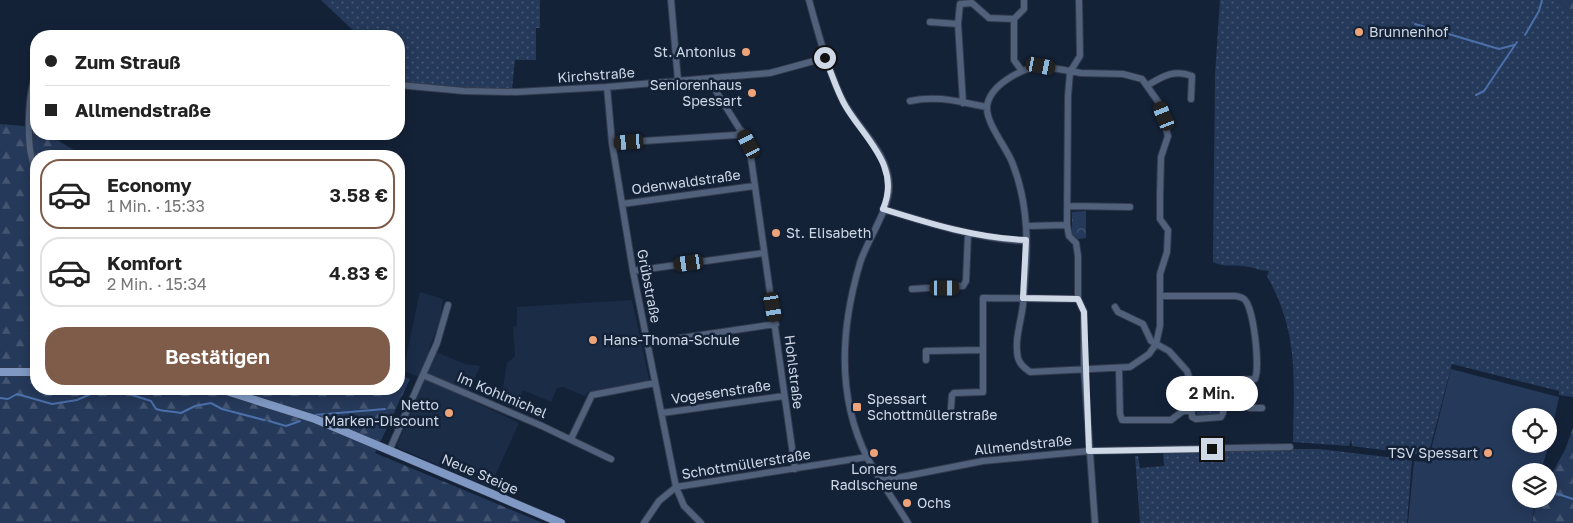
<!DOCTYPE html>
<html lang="de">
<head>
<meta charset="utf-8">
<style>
	body { margin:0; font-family:"Golos Text",sans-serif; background:#f2f2f2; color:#222; height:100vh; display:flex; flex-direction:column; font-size:19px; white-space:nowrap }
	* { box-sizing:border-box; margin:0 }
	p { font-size:16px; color:#767676 }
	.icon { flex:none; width:28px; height:28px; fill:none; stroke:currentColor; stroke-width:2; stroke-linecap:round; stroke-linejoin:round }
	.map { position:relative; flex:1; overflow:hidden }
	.sheet { position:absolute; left:30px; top:150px; width:375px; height:245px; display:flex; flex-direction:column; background:#fff; border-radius:20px; box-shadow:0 2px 12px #0003 }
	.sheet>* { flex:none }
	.top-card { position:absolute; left:30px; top:30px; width:375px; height:110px; border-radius:20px; box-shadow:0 2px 12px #0003; display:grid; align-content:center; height:110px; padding:0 15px; background:#fff }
	.buttons { position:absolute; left:1512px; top:408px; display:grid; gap:10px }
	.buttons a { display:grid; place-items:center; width:45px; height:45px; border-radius:50%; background:#fff; box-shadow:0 2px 12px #0003; font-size:25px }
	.end { position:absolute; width:22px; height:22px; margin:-11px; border:6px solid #cfd8e7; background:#111; box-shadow:0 0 0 2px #111 }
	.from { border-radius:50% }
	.bubble { position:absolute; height:35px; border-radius:18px; background:#fff; box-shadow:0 2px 12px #0003; font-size:16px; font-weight:600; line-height:35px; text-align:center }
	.car { position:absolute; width:15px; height:30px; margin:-15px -8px; border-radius:6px; box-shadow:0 0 4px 1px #0007; background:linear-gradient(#222 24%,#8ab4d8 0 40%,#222 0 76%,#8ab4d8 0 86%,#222 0) }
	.top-card b { display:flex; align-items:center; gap:18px; height:48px; font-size:19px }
	.top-card b+b { border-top:1px solid #e0e0e0 }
	.top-card i { width:12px; height:12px; background:#222 }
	ul { padding:9px 0 0; list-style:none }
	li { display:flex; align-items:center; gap:15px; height:70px; margin:0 10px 8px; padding:0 5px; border:2px solid #e0e0e0; border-radius:20px }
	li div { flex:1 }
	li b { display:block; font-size:19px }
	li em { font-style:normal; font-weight:600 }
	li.selected { border-color:#7e5c49 }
	li>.icon { width:45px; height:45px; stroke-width:1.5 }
	.action { display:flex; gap:10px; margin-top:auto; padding:10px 15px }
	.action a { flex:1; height:58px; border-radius:20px; background:#7e5c49; color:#fff; font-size:20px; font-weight:600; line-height:58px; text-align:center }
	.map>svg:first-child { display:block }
	.built { fill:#1b2c47 }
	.grass { fill:url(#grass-dots) }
	.forest { fill:url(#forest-firs) }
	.park { fill:url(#park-crowns) }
	.pitch { fill:#25395a }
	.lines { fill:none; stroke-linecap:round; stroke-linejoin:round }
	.stream { stroke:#4b6faa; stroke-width:2 }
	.minor-casing { stroke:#333b4e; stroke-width:8 }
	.major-casing { stroke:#333b4e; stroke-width:9 }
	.minor { stroke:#51617b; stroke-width:6 }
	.major { stroke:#7f99c4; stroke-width:8 }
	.route { stroke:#cfd8e7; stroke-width:6 }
	.poi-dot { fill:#efa378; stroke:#142238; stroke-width:2 }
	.labels { text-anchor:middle; stroke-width:5; stroke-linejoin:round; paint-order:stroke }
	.poi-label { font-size:14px; fill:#cfd8e7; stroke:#142238; text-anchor:start }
	.street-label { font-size:14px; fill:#cfd8e7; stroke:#142238 }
</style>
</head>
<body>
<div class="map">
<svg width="1573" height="523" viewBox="0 0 1573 523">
	<defs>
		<pattern id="grass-dots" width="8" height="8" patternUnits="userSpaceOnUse" patternTransform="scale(1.25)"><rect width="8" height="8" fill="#25395a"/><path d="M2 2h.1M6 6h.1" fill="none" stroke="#445572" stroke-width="1.8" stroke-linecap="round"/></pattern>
		<pattern id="forest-firs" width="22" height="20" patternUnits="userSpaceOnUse" patternTransform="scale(1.25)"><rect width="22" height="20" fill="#25395a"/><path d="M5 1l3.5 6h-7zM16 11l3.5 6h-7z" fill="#445572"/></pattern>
		<pattern id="park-crowns" width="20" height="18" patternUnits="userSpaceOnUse" patternTransform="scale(1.25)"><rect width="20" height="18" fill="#25395a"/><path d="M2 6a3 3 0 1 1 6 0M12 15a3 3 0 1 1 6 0" fill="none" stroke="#445572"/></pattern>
	</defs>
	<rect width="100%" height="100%" fill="#142238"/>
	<path class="built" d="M420,292L443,299L440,321L429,349L465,364L480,366L466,398L519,423L490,487L398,448L397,445L425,379L403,371Z
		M632,300L649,379L646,382L588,392L585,396L563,387L557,388L551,402L523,390L517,405L501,399L507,363L515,356L513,327L517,326V307Z"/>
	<path class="grass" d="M321,0H540V28H536V60H515L512,89H474L399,83V36H359Z
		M1220,0H1558L1573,14V397L1559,395V391L1452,364L1428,456L1352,446L1351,439L1349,446L1293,442C1294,379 1299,333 1267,276L1269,271C1261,271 1256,268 1249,267C1237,264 1224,268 1213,262L1215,75Z
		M1286,449L1291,452V449H1319L1412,460L1407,523H1140L1135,456H1138L1140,468L1164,466L1163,451Z"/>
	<path class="forest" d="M1558,0H1573V14Z
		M0,124L36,127V134H47L84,156H36V389H399V375L410,379L375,453L543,523H0Z
		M1573,428V523H1532L1537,499H1549V481L1552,483L1554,477L1551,475L1565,450Z"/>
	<path class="park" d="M1086,211V238L1078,239L1072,234V212Z
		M1196,400H1220V417H1197Z"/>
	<path class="pitch" d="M1451,369L1559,397L1549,443V416H1521V444H1549L1541,471H1521V499H1535L1532,523H1408L1414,461L1428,462Z"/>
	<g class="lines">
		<path class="stream" d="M1415,24L1499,49L1514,45
			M1525,35L1539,11L1542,0
			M1476,95L1484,91L1517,42
			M0,398L8,399L17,394L52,404L77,400L100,390L129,394L151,401L156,409C165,412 172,411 181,413L195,406L211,403L222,409L264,420
			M314,415L385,409
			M269,421L286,426L300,421
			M1549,491L1573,499"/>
		<g class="minor-casing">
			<path id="minor" d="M671,0L678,81
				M809,0C818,33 827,66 841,97C855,127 888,150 889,185C890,209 867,240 860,263C841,327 836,397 868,459C880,481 895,502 908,523
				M1079,0L1080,56L1070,72L1068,96L1067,225L1069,236L1076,243L1078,256V299L1084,312V368L1095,523
				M1014,19V60L1022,71
				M1014,19L1024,9V0
				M930,22L958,24
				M1041,66L1081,73L1123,74L1142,79L1159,103L1168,136L1161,157L1160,195V219L1168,230L1167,252L1160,274V326L1156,344L1149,354L1130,367L1030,372C1025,368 1020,365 1018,358C1014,341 1021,322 1023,305C1024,291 1025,277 1026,263C1028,230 1025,194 1012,162C1006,147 986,123 987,107C989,85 1022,68 1041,66Z
				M36,73C28,95 25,150 36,170
				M714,79V88L749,144L795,469
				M399,85L464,91L516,92L607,87L770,73L825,58
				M1148,85C1163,76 1175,69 1192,76L1191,99
				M607,87L612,143L633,271L676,487L684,506L701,523
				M910,101C938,95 959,102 987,107
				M963,103L958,24L960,4L972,3L989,18L1014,19
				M612,143L736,135L742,131
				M622,204L754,186
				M1068,206L1130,207
				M883,209C931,224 976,238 1025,241
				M1027,226L1067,225
				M633,271L764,253
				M912,289L963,286L966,281L968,234
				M1115,307L1118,312L1143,324L1151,341L1169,351L1187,371L1191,383L1192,417L1196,419L1221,417L1223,413L1224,381L1255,379C1260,367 1254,307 1244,299C1242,297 1239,297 1236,296H1160
				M647,343L776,324
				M926,360V351L982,350
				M1119,369L1120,414L1122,420H1171L1183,411H1191
				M423,375L542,426L611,459
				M1249,381L1250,408H1262
				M248,397L250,389
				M951,408L952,395L954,393L983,392V298L1078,299
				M662,413L784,396
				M571,439L592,395L655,383
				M390,449L437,343L448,305
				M881,481L983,461L1089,451L1290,447
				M644,523L659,501L676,487L867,457"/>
		</g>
		<g class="major-casing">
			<path id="major" d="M0,372H36
				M220,389L315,419L561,523"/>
		</g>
		<use href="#minor" class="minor"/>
		<use href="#major" class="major"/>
	</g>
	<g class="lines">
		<path class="route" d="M825,58C832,74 837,92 846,107C866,140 901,167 883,209C931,224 976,238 1026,240L1023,298L1078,299L1084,312L1089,451L1212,449"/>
	</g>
	<g class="poi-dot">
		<circle cx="1359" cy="32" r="5"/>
		<circle cx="746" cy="52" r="5"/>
		<circle cx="752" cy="93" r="5"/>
		<circle cx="776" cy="233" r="5"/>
		<circle cx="593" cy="340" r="5"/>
		<rect x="852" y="402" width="10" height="10" rx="2.5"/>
		<circle cx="449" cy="413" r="5"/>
		<circle cx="874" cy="453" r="5"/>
		<circle cx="1488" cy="453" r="5"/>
		<circle cx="907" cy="503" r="5"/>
	</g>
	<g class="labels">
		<g class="poi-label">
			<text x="1369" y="37">Brunnenhof</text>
			<text x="736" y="57" text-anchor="end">St. Antonius</text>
			<text x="742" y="90" text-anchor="end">Seniorenhaus<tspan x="742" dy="16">Spessart</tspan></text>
			<text x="786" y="238">St. Elisabeth</text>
			<text x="603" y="345">Hans-Thoma-Schule</text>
			<text x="867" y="404">Spessart<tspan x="867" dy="16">Schottmüllerstraße</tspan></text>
			<text x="439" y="410" text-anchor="end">Netto<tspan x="439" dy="16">Marken-Discount</tspan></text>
			<text x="1478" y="458" text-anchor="end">TSV Spessart</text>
			<text x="874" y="474" text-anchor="middle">Loners<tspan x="874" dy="16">Radlscheune</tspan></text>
			<text x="917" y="508">Ochs</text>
		</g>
		<g class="street-label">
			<text transform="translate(596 75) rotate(-4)" y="5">Kirchstraße</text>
			<text transform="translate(686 182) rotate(-8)" y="5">Odenwaldstraße</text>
			<text transform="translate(649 286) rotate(79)" y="5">Grübstraße</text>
			<text transform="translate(794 372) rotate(83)" y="5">Hohlstraße</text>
			<text transform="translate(721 392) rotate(-8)" y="5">Vogesenstraße</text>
			<text transform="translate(502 395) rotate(23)" y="5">Im Kohlmichel</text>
			<text transform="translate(1023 445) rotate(-6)" y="5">Allmendstraße</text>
			<text transform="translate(746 464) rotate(-9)" y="5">Schottmüllerstraße</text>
			<text transform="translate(480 474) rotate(23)" y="5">Neue Steige</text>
		</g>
	</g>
</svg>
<div class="buttons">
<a><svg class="icon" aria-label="locate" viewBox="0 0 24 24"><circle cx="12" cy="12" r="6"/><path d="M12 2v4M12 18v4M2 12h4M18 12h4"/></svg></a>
<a><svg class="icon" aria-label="layers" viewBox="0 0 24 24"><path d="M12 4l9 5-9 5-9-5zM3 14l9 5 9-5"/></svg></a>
</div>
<i class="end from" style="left:825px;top:58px"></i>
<i class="end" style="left:1212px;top:449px"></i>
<div class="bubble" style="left:1166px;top:376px;width:92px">2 Min.</div>
<i class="car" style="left:1041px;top:66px;rotate:101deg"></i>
<i class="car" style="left:1164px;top:116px;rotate:338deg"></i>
<i class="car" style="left:629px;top:142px;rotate:266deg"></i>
<i class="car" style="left:749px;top:144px;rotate:332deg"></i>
<i class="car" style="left:689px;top:263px;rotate:262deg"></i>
<i class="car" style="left:945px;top:288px;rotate:90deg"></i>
<i class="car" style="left:773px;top:307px;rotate:170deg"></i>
<div class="top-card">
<b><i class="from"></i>Zum Strauß</b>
<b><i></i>Allmendstraße</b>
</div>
<section class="sheet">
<ul>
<li class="selected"><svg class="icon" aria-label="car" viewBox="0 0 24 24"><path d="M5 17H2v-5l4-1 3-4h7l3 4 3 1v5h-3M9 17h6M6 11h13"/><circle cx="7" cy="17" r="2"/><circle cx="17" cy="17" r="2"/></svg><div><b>Economy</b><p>1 Min. · 15:33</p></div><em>3.58 €</em></li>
<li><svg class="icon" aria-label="car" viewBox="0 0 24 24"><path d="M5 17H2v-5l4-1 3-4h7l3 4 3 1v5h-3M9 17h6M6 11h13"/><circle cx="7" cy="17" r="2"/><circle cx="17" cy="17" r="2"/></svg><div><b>Komfort</b><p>2 Min. · 15:34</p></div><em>4.83 €</em></li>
</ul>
<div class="action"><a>Bestätigen</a></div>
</section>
</div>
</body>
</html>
